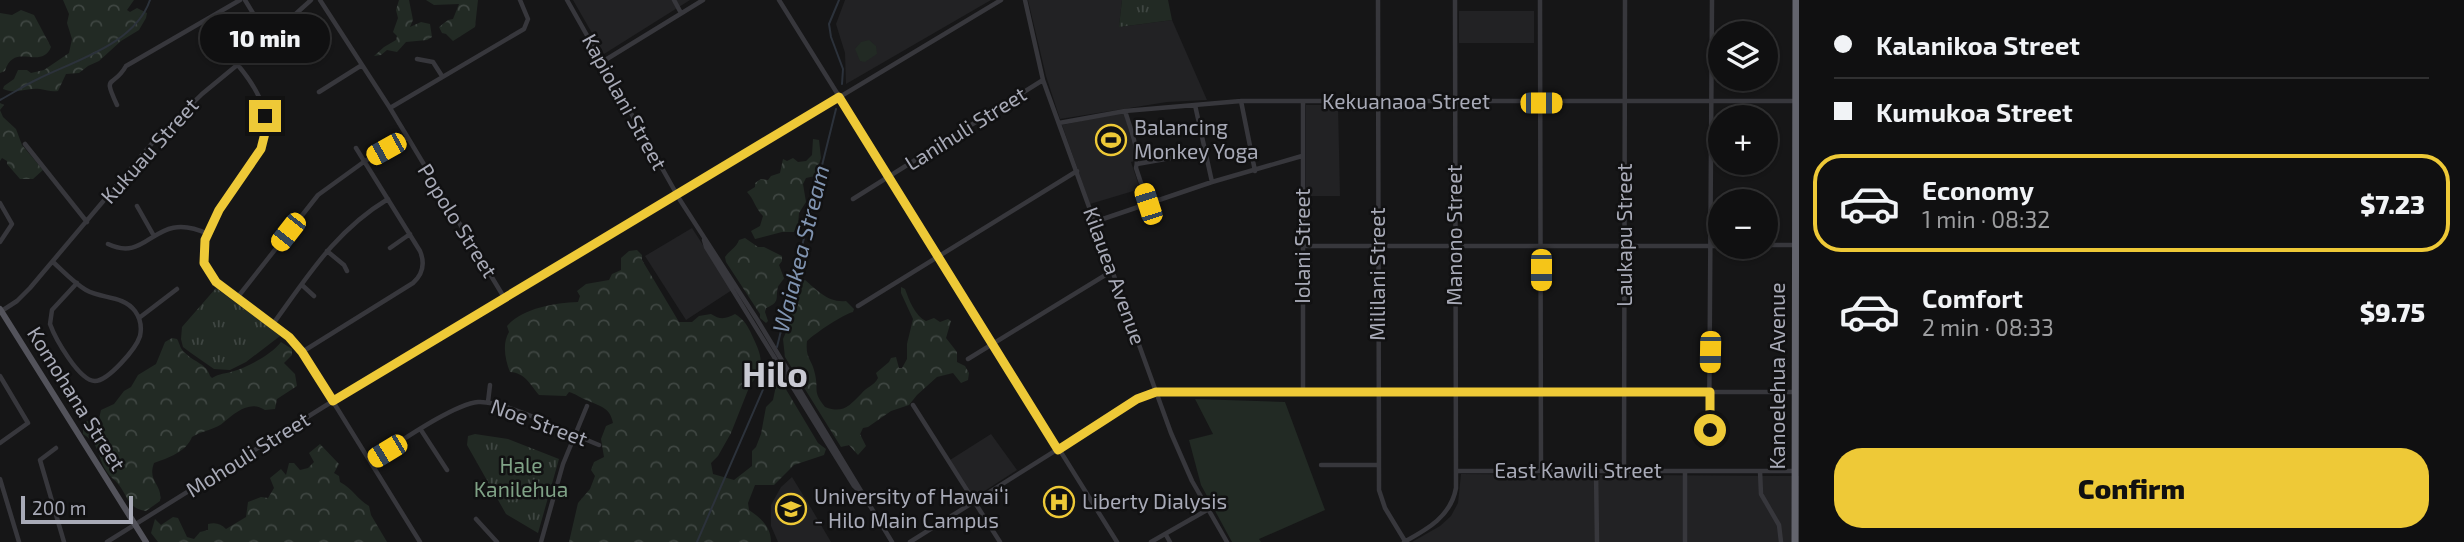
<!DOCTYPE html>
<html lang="en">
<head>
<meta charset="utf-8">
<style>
	body { margin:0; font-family:"Exo 2",sans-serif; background:#19191a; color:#f1f3f6; height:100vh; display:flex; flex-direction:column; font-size:26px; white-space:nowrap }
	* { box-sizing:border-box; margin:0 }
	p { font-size:23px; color:#9c9d9f }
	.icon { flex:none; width:38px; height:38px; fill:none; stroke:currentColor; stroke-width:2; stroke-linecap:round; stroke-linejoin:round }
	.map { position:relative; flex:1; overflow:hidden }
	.side { display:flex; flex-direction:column; background:#101011; width:665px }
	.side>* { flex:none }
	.banner { display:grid; align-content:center; height:154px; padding:0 35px; background:#101011 }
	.buttons { position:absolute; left:1708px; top:21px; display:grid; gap:14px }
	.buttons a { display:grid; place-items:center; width:70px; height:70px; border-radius:50%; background:#101011; box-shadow:0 2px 5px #0004,0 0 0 2px #303031; font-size:35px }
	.scale { position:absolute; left:21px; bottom:18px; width:112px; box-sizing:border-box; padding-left:7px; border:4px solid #a8aab7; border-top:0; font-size:19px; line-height:24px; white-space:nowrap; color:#a8aab7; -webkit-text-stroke:5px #111112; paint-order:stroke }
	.end { position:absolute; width:32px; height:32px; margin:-16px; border:9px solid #eec937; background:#111; box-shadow:0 0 0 4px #111 }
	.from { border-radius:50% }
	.bubble { position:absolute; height:49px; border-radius:24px; background:#101011; box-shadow:0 2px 5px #0004,0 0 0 2px #303031; font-size:23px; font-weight:800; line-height:49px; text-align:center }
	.car { position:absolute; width:21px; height:42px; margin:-21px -10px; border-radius:9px; box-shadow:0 0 5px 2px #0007; background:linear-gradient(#f5c518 24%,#345 0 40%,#f5c518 0 76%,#345 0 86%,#f5c518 0) }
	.banner b { display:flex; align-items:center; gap:24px; height:66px; font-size:26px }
	.banner b+b { border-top:2px solid #303031 }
	.banner i { width:18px; height:18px; background:#f1f3f6 }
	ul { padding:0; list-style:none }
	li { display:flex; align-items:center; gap:21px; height:98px; margin:0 14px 10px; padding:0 21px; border:4px solid transparent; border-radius:28px }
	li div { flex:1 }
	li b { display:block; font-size:26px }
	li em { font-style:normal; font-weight:800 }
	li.current { border-color:#eec937 }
	li>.icon { width:63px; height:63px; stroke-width:1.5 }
	.button { display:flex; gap:14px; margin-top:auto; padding:14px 35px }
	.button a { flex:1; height:80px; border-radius:28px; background:#eec937; color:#111; font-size:28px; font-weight:800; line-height:80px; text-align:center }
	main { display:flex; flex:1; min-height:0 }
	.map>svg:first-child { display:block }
	.built { fill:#222224 }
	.green { fill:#222a24 }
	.forest { fill:url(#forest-crowns) }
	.park { fill:url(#park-tufts) }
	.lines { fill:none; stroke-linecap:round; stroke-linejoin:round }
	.stream { stroke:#2c323b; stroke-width:2 }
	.minor { stroke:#37373c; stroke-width:4.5 }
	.major { stroke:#53535b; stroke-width:6 }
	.highway { stroke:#63646d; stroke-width:7 }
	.route { stroke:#eec937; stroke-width:9 }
	.labels { text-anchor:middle; stroke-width:5; stroke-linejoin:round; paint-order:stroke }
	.street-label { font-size:21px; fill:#a8aab7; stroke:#111112 }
	.poi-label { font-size:21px; fill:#a8aab7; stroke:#111112; text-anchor:start }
	.park-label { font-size:21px; fill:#7fa286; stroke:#111112 }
	.water-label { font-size:23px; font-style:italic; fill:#8094b1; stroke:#111112 }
	.town-label { font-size:35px; font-weight:bold; fill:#c9cad3; stroke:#111112 }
</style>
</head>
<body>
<main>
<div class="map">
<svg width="1799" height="542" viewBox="0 0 1799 542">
	<defs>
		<pattern id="forest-crowns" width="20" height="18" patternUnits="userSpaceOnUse" patternTransform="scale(1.75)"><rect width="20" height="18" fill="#222a24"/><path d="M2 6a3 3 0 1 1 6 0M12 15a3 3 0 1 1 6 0" fill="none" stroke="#3f4642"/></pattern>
		<pattern id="park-tufts" width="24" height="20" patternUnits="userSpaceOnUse" patternTransform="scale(1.75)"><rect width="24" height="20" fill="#222a24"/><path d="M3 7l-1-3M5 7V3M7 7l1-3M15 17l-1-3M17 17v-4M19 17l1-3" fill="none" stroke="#3f4642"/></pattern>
	</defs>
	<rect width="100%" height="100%" fill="#161617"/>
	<path class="built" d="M573,0H690L604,54Z
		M845,0H991L846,84L845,53L836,24Z
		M1028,0H1122L1119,27L1172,20L1207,100L1167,102L1060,119L1046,76Z
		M1459,11H1534V43H1459Z
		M1306,105H1338L1340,196H1306Z
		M1124,112L1137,160L1131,162L1140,189L1090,204L1062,125Z
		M692,228L732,290L686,320L645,256Z
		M991,434L1017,470L983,492L976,494L971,492L950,460Z
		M1461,474L1799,476V542H1412L1440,526L1451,516L1458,503Z
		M792,477L811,508L831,542H778L771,526V505L781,487Z"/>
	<path class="green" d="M869,40L876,46L877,54L865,62L860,61L855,49L861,42Z
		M1195,399L1285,402L1325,510L1259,539L1261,542H1232L1201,485L1189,440L1213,434Z"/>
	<path class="forest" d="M63,0H134L127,10L130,12L137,8L147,13L146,18L139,30L121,41L99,61L88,66L79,73L66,74L58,91C51,92 47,90 40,89C26,87 17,95 3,89L4,86L14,79L18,70H27L31,73L44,70L69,53L72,39L67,23L69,14Z
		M399,0H409L413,20L410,27L421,22L430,24L432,37L427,40L406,42L397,52L387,50L381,55L374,56L384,47L396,40L397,36L393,32L398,18L396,10Z
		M426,0H478L475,27L453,41L446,34L442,33L439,27L448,20L453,19L459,4L434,5Z
		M21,10L34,15L51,47C41,71 14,41 5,71L0,73V13L12,15Z
		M0,103L4,105L0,110L3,117L16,129L22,145L43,170L33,179H20L7,164V161L2,158L0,161Z
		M813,139L819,140L821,158L815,176L806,178L803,184L806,202L799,213L798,225L794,232H782L755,239L751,231L760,226L763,216C755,208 754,199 747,192L755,187V183L761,179L768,180L771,176L780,173L783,159L787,161L793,158L798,162L806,161L812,155Z
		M745,238L758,247H764L782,256V261L779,265L784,278C784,279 778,286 778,287C775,298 781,302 766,308L765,312L768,321L766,323L760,318V314L726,262L725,257C729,251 736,248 739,240Z
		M637,250L642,255V260L679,322H692L699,316L711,314C720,320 726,319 735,314C743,319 746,323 750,331C760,353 768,364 750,385L731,433L718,456L711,463L713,474L734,480L752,466V451L756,447L761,434L766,407L773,400L777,381H781L818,443L826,449L824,455L794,465L774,485H755L748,503L749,510C761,518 771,527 771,542H569L578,503L590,489L595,476L591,470L594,462L604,457L601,439L606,426L613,423C610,406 598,406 584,399C579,397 576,394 569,392L566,396L539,395C530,384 525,373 510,372C505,360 502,343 509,332L507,326C523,308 554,303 578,302L580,296L577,291L586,284L609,280L612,274L621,270V258L629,251Z
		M805,280C817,290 828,303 846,301L854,309L853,312C844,314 815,333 807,341C805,359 812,359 815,374C819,392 812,390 825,407C843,414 849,406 861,394C866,387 874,386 878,378L876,373L889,362L891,358L896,357L899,368H902L907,359V344L913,319L901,293V287L905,289C909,300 915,316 926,321L934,318L940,322L948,319L951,321L946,338L957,352V362L965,366L969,373L968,380L961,383L953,373L937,377L917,395L909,405L891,411L868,427L863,428L860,434L866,446L858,455L849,445L841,447L785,357L783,339L787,330L791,304L799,283Z
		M172,338L177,339C180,344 180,349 185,353C194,362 207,364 210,376L212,378C220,373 225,374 234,371C248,367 272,354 281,342L292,349V355L284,363L295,374L297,386L277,399L275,409L265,410C250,400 236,412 224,422C217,429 201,431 192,437C186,452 168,458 154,463C147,482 163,484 160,501L146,511C129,509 128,497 119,485C115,480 110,477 107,472C96,456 102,446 83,434V422L99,419L101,410L114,404L124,391L131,387L138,375L156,364L165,342Z
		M320,444L339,464L334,473L339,476L340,482C353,489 357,499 369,506L371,515L387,542H158L151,533L155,519L161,525L173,517L178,518L187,537L194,539L200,532L208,530V524C216,522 221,524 226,529L246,517L248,502L261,497L268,498L274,488L270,478L281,469L286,475L289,463H294L300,470L308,468L314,462L309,453Z"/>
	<path class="park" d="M1122,0H1168L1172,20L1119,27Z
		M216,288L280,336L246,362L230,370L214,369L191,353L183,347L181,339L182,327Z
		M475,434L508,439L559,459L538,533L506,514L467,445L468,436Z"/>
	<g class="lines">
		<path class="stream" d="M839,0L829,24L831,37L843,69L842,84
			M0,100C13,93 25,85 38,79C76,60 135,44 150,0
			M777,347L836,109
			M697,542L771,371L774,359"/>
		<path class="minor" d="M245,0L268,38
			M320,0L390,108L505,299
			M567,0L680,200L758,321L892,542
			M674,0L681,13
			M779,0L1117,542
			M1025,0L1043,80L1171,433L1192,481L1227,542
			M1378,0L1379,490L1385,508L1405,541
			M1540,0L1541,471
			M417,59L433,62L442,76
			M602,62L703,0
			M237,64C262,94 274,118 258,156L253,158L219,210L204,245V263L216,282L289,337L301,350L420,542
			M319,92L362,65
			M1241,101L1255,171
			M117,105C102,73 113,89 126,66L240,0
			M1195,105L1212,182
			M390,108L524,29L528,19L520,0
			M1125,111C1130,127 1140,152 1136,168L1148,204
			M1059,123L1125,111L1241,101H1795
			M25,144L87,222
			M1137,164L1205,152
			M853,199L1043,80
			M0,203L12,224L0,242
			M137,206L154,236
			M1094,222L1212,182L1302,156
			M704,240L706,247L854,486L859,491
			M108,244C150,264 153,208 208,234
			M1766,245H1796
			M1303,246H1720
			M390,248L410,234
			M327,251L344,265L347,271
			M53,262C63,271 74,283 86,290C101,299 123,295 135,311C140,318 142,327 140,336C136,349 108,381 95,381C79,381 55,338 50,324L52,310L77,283
			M302,285L314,296
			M237,298L318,195L365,161L407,138
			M858,306L1077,171
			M0,312L17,301L30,288L154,141L202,94L259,47L311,0
			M139,318L177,289
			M273,324C308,276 335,231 388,199
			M302,352L413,283C423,274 425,263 420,251L356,148
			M968,359L1112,271
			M0,376L28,423L0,443
			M1303,392V101
			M488,402L490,385
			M913,405L1000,542
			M421,430L447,470
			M1709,445L1712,0
			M56,448L40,460L64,542
			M370,461C394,446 453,404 478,402C504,400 571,434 599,445
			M1321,465H1377
			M1456,471H1795
			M1596,471L1597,542
			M1624,471L1625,0
			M1685,471V542
			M1760,471L1761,494L1779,525L1781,542
			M0,479L19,542
			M476,519L497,542
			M1166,535L1170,542
			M107,542L325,406L1001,0
			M541,542L563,464L587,406
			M910,542L1133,402L1156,392H1795
			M1151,542L1207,510
			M1404,542C1428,529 1451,516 1456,488L1455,0"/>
		<path class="major" d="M0,309L146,542"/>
		<path class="highway" d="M1795,542L1796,0"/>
	</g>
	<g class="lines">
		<path class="route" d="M265,116V133L261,149L219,210L205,240L204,263L216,282L289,337L302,352L333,401L839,97L1058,450L1137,399L1156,392H1710V430"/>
	</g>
	<defs>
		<g id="stadium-ring" transform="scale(1.575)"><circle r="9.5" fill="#111112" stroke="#eec937" stroke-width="1.5"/><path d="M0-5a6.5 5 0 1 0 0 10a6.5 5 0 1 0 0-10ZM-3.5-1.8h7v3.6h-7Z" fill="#eec937"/></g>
		<g id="hospital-ring" transform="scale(1.575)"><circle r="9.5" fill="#111112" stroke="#eec937" stroke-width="1.5"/><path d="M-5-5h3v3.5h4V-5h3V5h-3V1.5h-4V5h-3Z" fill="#eec937"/></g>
		<g id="university-ring" transform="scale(1.575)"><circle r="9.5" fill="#111112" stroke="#eec937" stroke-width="1.5"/><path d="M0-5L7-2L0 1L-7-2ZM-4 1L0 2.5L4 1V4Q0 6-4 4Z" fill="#eec937"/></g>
	</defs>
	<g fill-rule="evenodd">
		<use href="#stadium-ring" x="1111" y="140"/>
		<use href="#hospital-ring" x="1059" y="502"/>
		<use href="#university-ring" x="791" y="509"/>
	</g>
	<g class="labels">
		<g class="street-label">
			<text transform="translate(624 102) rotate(61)" y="7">Kapiolani Street</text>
			<text x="1406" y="109">Kekuanaoa Street</text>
			<text transform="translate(966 129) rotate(-32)" y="7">Lanihuli Street</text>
			<text transform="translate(150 151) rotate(-48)" y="7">Kukuau Street</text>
			<text transform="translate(457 221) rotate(58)" y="7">Popolo Street</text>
			<text transform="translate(1455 235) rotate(-90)" y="7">Manono Street</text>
			<text transform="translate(1625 235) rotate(-90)" y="7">Laukapu Street</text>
			<text transform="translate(1303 246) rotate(-90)" y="7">Iolani Street</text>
			<text transform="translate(1378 274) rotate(-90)" y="7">Mililani Street</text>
			<text transform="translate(1114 276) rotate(70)" y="7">Kilauea Avenue</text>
			<text transform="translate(1778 376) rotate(-90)" y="7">Kanoelehua Avenue</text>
			<text transform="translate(76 399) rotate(58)" y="7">Komohana Street</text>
			<text transform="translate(539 423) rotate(20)" y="7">Noe Street</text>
			<text transform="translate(248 455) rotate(-32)" y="7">Mohouli Street</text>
			<text x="1578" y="478">East Kawili Street</text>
		</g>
		<g class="poi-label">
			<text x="1134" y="135">Balancing<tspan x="1134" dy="24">Monkey Yoga</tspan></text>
			<text x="814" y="504">University of Hawaiʻi<tspan x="814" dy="24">- Hilo Main Campus</tspan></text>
			<text x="1082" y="509">Liberty Dialysis</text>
		</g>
		<g class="park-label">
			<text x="521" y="473">Hale<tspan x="521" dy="24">Kanilehua</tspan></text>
		</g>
		<g class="water-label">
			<text transform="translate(801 249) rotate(-76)" y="8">Waiakea Stream</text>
		</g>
		<g class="town-label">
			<text x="775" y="387">Hilo</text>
		</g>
	</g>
</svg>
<div class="buttons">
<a><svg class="icon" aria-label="layers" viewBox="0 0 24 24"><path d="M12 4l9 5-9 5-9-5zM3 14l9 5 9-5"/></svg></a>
<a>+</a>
<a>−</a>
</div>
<div class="scale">200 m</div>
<i class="end from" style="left:1710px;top:430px"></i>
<i class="end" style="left:265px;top:116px"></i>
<div class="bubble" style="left:200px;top:14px;width:130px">10 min</div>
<i class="car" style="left:1541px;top:103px;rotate:90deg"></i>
<i class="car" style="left:386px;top:149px;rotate:241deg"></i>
<i class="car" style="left:1148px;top:204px;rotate:342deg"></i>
<i class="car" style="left:288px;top:232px;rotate:218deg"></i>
<i class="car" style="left:1541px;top:270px;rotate:180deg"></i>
<i class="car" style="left:1710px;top:352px;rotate:181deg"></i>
<i class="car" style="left:387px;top:451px;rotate:239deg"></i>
</div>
<section class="side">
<div class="banner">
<b><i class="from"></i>Kalanikoa Street</b>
<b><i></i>Kumukoa Street</b>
</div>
<ul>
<li class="current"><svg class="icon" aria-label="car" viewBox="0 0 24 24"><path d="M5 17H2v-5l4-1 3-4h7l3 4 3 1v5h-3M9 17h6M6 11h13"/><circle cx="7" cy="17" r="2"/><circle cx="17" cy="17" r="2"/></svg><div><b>Economy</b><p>1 min · 08:32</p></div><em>$7.23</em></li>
<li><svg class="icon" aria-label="car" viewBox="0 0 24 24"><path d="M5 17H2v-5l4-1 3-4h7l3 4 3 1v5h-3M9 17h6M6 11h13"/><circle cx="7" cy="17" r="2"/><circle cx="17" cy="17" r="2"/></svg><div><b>Comfort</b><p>2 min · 08:33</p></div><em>$9.75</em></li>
</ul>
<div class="button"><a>Confirm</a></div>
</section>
</main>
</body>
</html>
